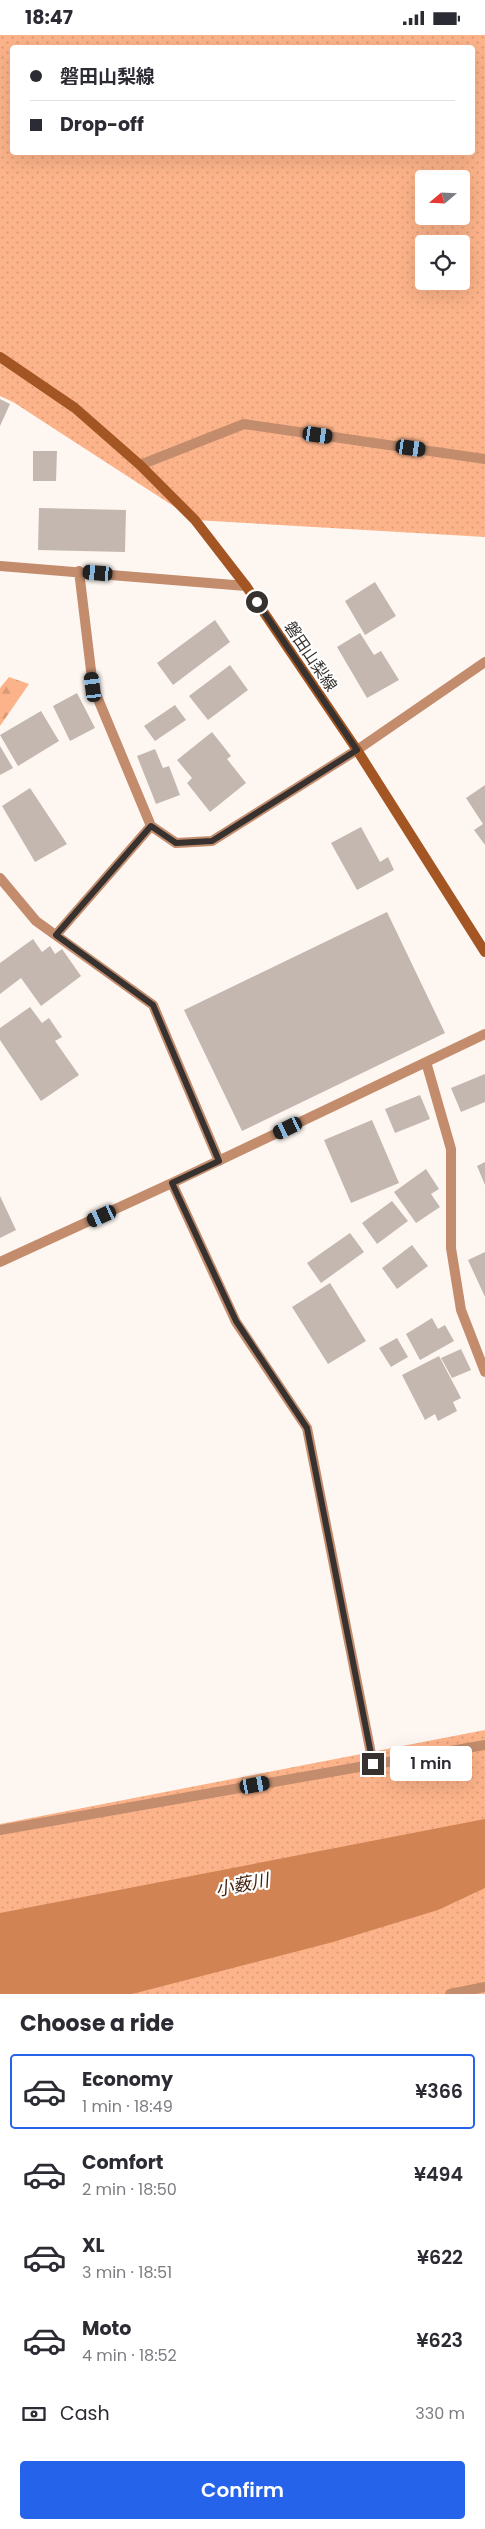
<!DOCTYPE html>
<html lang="en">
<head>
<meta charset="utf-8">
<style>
	body { margin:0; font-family:Poppins,"Noto Sans JP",sans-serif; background:#f2f2f3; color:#2b2b33; height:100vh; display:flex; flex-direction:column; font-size:19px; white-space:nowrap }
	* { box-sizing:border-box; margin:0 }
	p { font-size:16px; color:#7c7c81 }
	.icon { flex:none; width:28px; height:28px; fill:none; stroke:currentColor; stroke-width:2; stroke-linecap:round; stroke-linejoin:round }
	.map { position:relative; height:1959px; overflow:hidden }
	.panel { display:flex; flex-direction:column; background:#fff; flex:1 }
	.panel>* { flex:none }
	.hud { position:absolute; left:10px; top:10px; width:465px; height:110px; border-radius:5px; box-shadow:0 5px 20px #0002; display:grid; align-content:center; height:110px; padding:0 20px; background:#fff }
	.needle { width:32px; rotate:251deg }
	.controls { position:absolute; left:415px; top:135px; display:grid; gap:10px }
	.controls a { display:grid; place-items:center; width:55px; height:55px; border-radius:5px; background:#fff; box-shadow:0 5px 20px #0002; font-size:25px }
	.end { position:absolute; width:22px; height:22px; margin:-11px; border:6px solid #37322f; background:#fff; box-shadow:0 0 0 2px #fff }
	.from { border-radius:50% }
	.bubble { position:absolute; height:35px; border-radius:5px; background:#fff; box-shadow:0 5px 20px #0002; font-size:16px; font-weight:600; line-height:35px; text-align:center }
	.car { position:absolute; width:15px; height:30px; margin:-15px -8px; border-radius:6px; box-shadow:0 0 4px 1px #0007; background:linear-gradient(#222 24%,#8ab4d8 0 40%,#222 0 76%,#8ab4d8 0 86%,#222 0) }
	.hud b { display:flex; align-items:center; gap:18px; height:48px; font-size:19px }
	.hud b+b { border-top:1px solid #e1e1e2 }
	.hud i { width:12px; height:12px; background:#2b2b33 }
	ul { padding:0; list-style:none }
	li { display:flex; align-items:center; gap:15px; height:75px; margin:0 10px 8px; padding:0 10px; border:2px solid transparent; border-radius:5px }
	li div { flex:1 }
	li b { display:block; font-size:19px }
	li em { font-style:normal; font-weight:600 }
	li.on { border-color:#2563eb }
	li>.icon { width:45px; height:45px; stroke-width:1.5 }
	h2 { padding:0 20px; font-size:22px; line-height:60px }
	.pay { display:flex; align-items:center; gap:12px; height:55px; padding:0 20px; font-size:19px }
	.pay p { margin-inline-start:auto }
	.cta { display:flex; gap:10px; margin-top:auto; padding:10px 20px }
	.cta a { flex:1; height:58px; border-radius:5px; background:#2563eb; color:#fff; font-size:20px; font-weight:600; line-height:58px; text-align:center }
	.status { display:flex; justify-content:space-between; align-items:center; height:35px; padding:0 25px; background:#fff; direction:ltr }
	.status svg { height:14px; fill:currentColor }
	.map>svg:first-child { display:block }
	.grass { fill:url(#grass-dots); fill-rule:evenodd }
	.forest { fill:url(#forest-firs) }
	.water { fill:#d18353 }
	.building { fill:#c4b7b0 }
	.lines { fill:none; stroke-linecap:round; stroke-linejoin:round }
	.street { stroke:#c28c6d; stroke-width:10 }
	.secondary { stroke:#a35623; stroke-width:10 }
	.route { stroke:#37322f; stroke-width:6 }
	.labels { text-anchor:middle; stroke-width:4.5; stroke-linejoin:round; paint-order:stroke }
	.street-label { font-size:16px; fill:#37322f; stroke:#fff }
	.water-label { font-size:18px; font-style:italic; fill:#43230f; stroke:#fff }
</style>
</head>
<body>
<div class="status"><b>18:47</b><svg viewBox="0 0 49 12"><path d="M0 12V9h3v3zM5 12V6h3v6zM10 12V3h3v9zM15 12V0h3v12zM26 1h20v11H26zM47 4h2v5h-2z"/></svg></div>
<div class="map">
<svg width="485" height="1959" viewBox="0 0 485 1959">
	<defs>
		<pattern id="grass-dots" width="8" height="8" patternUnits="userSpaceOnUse" patternTransform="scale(1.25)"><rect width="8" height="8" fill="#fcb389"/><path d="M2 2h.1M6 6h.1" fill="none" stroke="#d99a77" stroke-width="1.8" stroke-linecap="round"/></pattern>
		<pattern id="forest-firs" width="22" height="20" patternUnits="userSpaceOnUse" patternTransform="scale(1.25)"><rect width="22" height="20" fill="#fcb389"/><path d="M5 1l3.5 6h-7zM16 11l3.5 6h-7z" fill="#d99a77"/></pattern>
	</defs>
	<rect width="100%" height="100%" fill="#fef6f1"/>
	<path class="grass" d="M0,0H485V502L195,485L13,367L0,361ZM12,12H472V118H12ZM424,144H461V181H424ZM424,209H461V246H424Z
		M485,1695V1959H0V1789Z"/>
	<path class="forest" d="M9,642L29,649L0,691V653Z"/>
	<path class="water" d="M485,1784V1853L438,1875L333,1907L132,1959H0V1878Z"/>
	<path class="building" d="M0,364L10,369L0,391Z
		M33,416H57L56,446H33Z
		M39,473L126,475L125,517L38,515Z
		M375,547L396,581L365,600L345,566Z
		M215,585L230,607L173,650L157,628Z
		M360,598L374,620L381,616L399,645L367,663L337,612Z
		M230,630L248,655L208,685L189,661Z
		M77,658L95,693L70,706L53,671Z
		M175,670L186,685L155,706L144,691Z
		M41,676L59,706L18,731L0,700Z
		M212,697L231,721L227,724L246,748L210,777L187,748L192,743L177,725Z
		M0,711L13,733L0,740Z
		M155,714L163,733L169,731L180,760L156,769L137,721Z
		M485,750V810L474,795L483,789L466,763Z
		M30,753L67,809L35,827L2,771Z
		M361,792L380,827L388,822L394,835L357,855L331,808Z
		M387,877L445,998L242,1096L184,975Z
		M33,904L42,917L50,911L55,919L62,914L81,941L41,971L21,943L0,959V928Z
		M30,972L42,988L49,983L62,1002L55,1006L79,1040L41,1066L0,1005V993Z
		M485,1039V1067L461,1077L451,1053Z
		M420,1060L430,1084L395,1098L385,1074Z
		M372,1085L399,1148L351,1168L324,1105Z
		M485,1127V1150L477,1131Z
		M426,1134L439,1154L431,1159L440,1172L416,1188L394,1157Z
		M0,1161L16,1195L0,1203Z
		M392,1166L408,1186L377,1209L362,1188Z
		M350,1198L364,1217L321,1248L307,1228Z
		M412,1210L428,1231L397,1254L382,1233Z
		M485,1217V1262L468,1225Z
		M330,1248L366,1306L328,1329L292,1272Z
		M432,1283L438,1294L445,1290L454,1306L420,1325L406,1299Z
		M397,1303L408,1322L391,1332L379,1313Z
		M461,1314L471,1335L452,1343L441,1323Z
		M439,1321L461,1363L453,1367L457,1376L438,1386L435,1379L425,1385L402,1340Z"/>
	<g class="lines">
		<path class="street" d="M140,430L244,389L485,424
			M0,531L246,551
			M79,536L93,652L151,791L176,808L212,806L357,715L485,627
			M0,843L36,886L153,970L219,1126
			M56,900L151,791
			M426,1027L451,1114V1213L461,1275L485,1337
			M172,1148L236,1287L307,1393L373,1729
			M0,1227L172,1148L485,999
			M0,1795L485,1710
			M450,1959L485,1952"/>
		<path class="secondary" d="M0,322L75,373L140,430L195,485L246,551L357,715L485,917"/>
	</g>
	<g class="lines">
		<path class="route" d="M257,567L357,715L212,806L176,808L151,791L56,900L153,970L219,1126L172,1148L236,1286L307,1393L373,1729"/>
	</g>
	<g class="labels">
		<g class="street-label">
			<text transform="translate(311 621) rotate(56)" y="6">磐田山梨線</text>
		</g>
		<g class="water-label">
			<text transform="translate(242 1850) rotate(-11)" y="6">小薮川</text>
		</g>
	</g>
</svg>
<div class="controls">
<a><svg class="needle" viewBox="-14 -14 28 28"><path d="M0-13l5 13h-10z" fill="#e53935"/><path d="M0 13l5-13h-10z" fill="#7c7c81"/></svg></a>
<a><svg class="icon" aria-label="locate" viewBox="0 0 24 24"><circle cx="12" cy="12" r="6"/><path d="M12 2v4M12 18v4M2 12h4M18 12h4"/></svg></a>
</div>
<i class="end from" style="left:257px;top:567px"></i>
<i class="end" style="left:373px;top:1729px"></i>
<div class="bubble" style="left:390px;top:1711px;width:82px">1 min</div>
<i class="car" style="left:318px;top:400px;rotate:98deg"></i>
<i class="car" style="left:411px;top:413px;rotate:98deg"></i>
<i class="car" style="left:98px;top:538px;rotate:275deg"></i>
<i class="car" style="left:93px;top:652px;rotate:353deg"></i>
<i class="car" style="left:288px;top:1093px;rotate:244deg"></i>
<i class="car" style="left:102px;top:1181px;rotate:245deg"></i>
<i class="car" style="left:255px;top:1750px;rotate:80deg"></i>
<div class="hud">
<b><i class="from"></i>磐田山梨線</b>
<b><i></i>Drop-off</b>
</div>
</div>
<section class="panel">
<h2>Choose a ride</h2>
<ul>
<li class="on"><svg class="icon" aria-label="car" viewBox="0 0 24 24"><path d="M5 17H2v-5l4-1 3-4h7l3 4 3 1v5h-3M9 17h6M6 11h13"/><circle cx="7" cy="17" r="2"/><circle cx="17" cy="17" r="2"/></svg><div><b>Economy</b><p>1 min · 18:49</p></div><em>¥366</em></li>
<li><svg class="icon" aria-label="car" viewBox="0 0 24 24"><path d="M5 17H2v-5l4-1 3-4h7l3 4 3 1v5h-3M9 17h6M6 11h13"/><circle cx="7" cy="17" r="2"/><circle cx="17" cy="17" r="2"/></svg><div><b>Comfort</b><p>2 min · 18:50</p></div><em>¥494</em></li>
<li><svg class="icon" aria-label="car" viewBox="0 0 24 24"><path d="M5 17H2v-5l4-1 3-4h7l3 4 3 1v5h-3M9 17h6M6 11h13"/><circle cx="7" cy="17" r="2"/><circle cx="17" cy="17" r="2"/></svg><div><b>XL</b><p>3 min · 18:51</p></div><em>¥622</em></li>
<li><svg class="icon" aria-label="car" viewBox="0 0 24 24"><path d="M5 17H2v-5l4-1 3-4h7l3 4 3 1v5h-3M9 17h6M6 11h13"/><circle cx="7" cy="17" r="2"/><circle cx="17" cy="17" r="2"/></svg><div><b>Moto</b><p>4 min · 18:52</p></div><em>¥623</em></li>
</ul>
<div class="pay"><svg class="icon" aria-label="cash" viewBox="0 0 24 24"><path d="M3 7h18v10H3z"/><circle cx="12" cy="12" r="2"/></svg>Cash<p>330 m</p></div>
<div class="cta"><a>Confirm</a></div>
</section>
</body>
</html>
